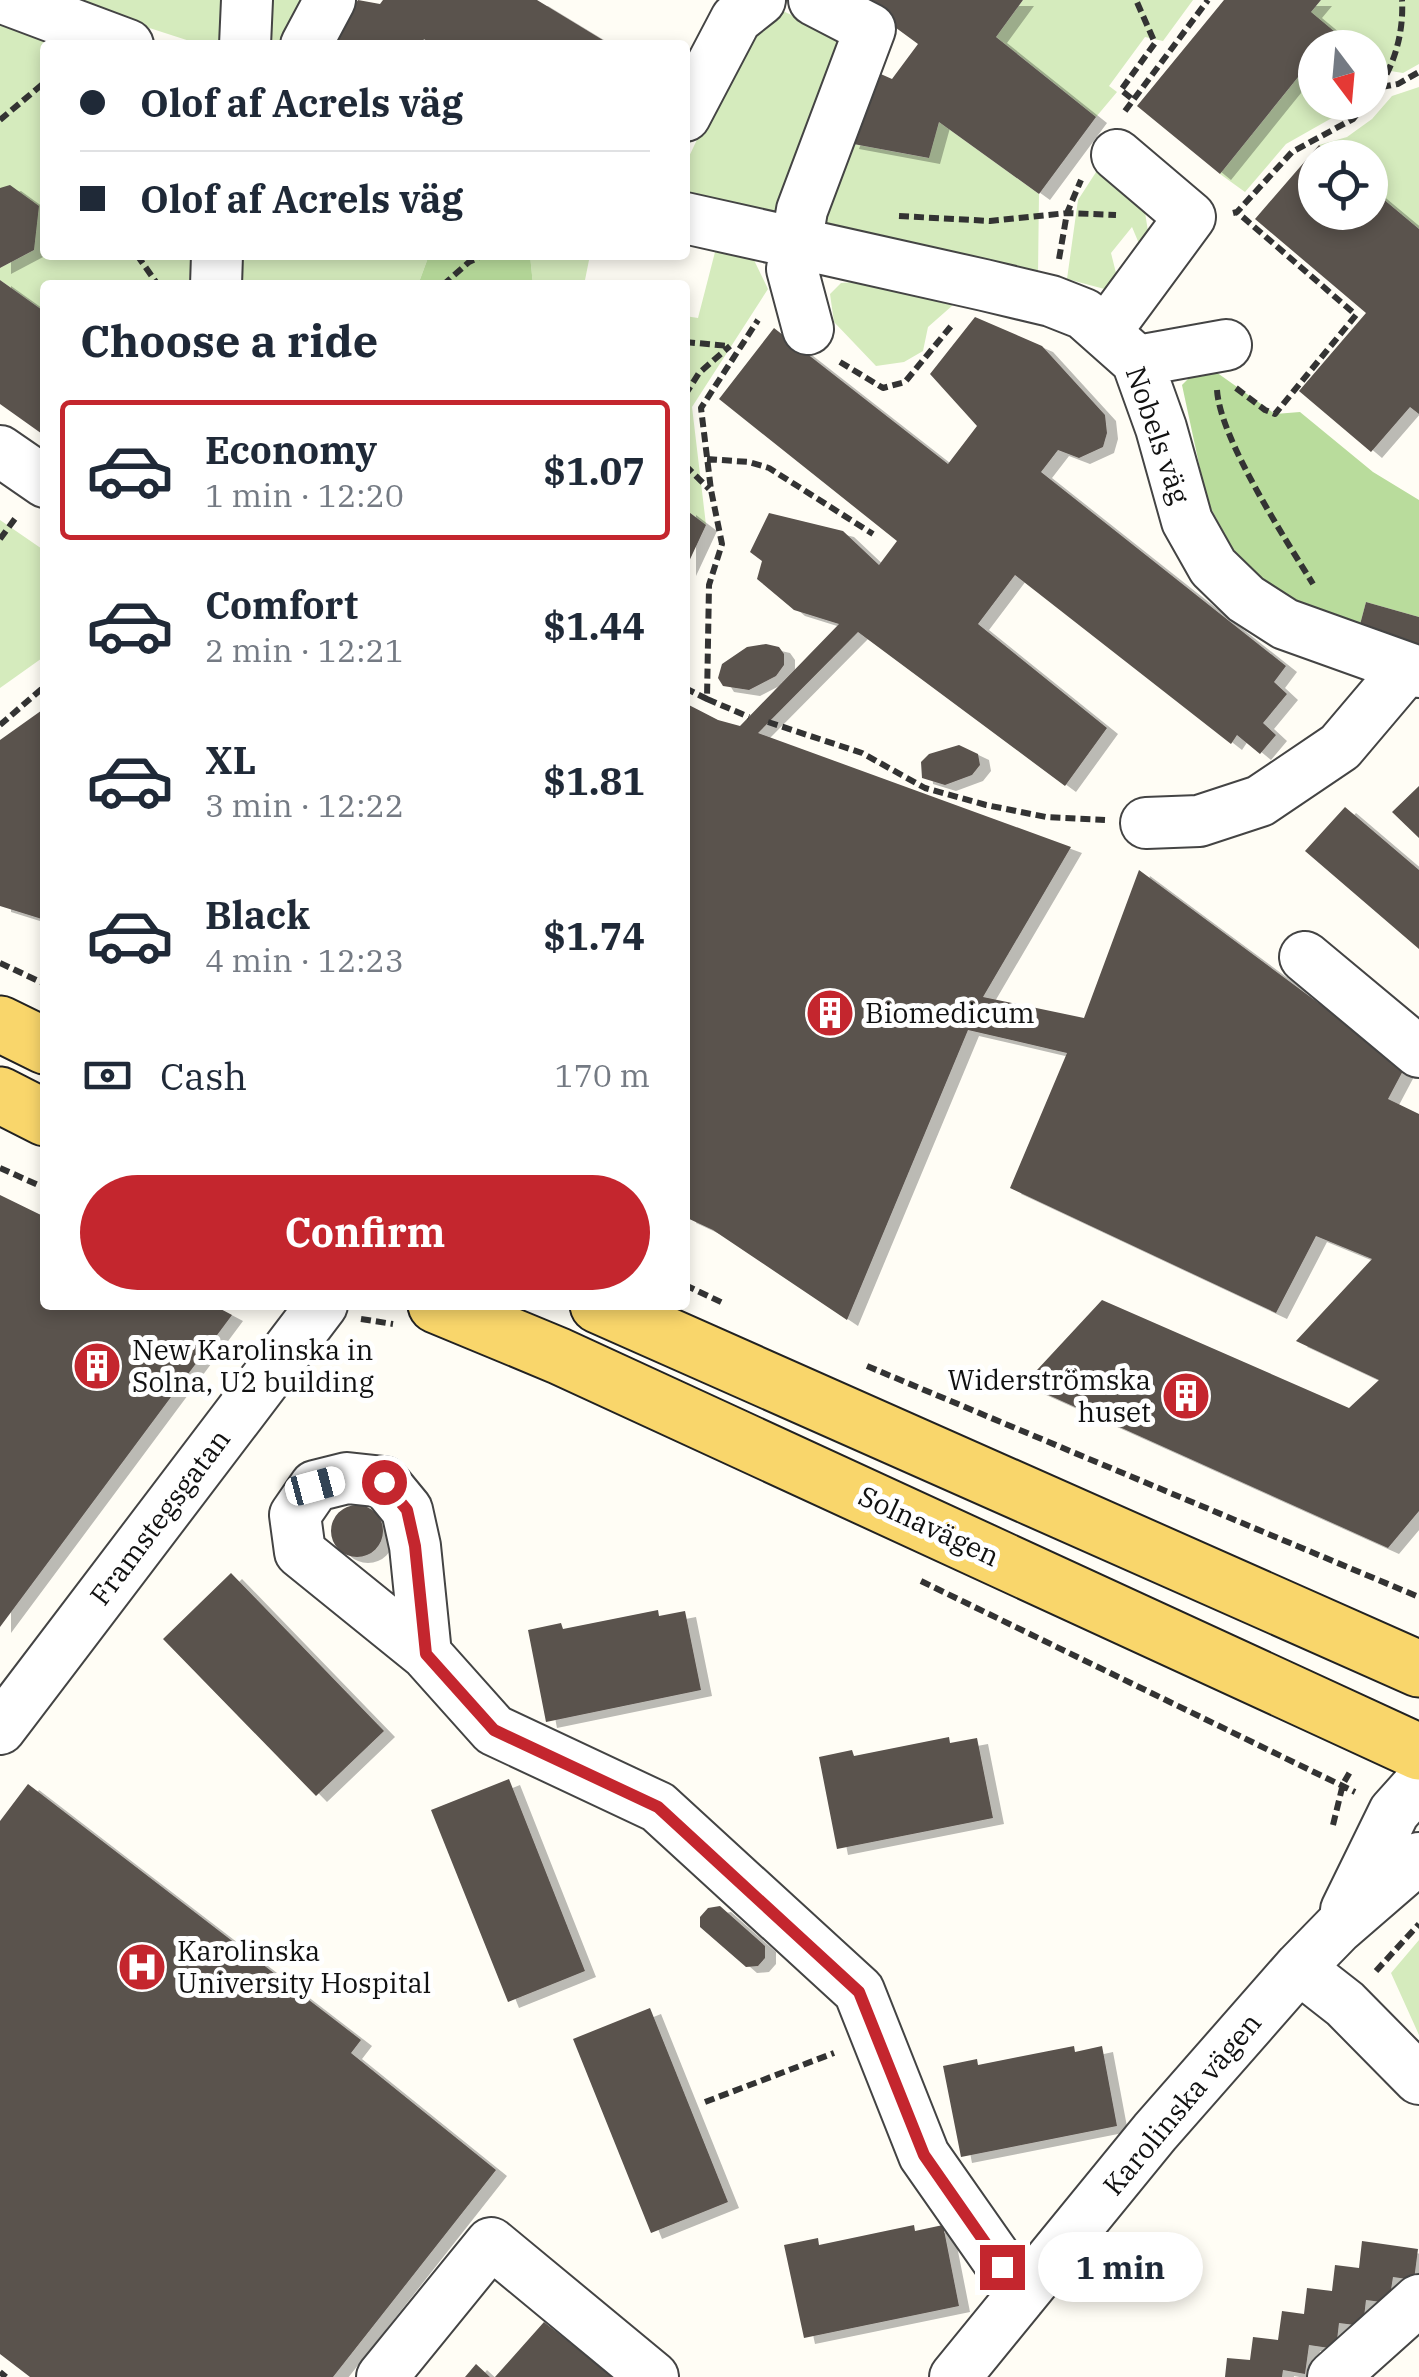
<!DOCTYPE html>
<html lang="en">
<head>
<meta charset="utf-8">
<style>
	body { margin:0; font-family:"IBM Plex Serif",serif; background:#f2f2f3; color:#1f2937; height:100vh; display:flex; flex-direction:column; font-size:38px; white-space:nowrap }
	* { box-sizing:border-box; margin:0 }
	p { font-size:32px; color:#747a83 }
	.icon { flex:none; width:55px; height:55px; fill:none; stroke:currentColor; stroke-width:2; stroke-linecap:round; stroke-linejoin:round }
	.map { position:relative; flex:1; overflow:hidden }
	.side { position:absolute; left:40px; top:280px; width:650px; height:1030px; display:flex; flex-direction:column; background:#fff; border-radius:10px; box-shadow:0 5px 15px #0003 }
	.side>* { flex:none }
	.hud { position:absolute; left:40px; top:40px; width:650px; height:220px; border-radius:10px; box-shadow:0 5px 15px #0003; display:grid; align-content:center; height:220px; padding:0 40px; background:#fff }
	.needle { width:65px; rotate:164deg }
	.buttons { position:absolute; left:1298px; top:30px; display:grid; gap:20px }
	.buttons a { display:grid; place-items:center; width:90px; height:90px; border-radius:50%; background:#fff; box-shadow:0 5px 15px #0003; font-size:50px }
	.end { position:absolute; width:45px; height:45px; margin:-22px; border:12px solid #c4262e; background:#fff; box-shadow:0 0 0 5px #fff }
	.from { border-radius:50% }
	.bubble { position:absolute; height:70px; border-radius:35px; background:#fff; box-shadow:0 5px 15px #0003; font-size:32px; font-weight:800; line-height:70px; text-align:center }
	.car { position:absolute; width:30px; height:60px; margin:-30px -15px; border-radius:12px; box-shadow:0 0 8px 2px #0007; background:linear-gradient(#fff 24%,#345 0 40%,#fff 0 76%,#345 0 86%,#fff 0) }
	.hud b { display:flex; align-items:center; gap:35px; height:95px; font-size:38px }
	.hud b+b { border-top:2px solid #e0e1e3 }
	.hud i { width:25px; height:25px; background:#1f2937 }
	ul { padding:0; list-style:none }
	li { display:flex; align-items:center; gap:30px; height:140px; margin:0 20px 15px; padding:0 20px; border:5px solid transparent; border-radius:10px }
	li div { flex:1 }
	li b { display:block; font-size:38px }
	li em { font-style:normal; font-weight:800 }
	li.on { border-color:#c4262e }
	li>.icon { width:90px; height:90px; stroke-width:1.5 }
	h2 { padding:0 40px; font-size:45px; line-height:120px }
	.pay { display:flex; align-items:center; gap:25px; height:110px; padding:0 40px; font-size:38px }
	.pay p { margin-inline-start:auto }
	.button { display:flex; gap:20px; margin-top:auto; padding:20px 40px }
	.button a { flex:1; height:115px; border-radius:60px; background:#c4262e; color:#fff; font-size:40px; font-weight:800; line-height:115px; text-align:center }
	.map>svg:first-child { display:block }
	.green { fill:#d5ebbd }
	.forest { fill:#b9dc9c }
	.building { fill:#5a524d; filter:url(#shadow) }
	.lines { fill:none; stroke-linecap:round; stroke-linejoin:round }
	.minor-casing { stroke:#444; stroke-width:54 }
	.major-casing { stroke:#222; stroke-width:59 }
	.path { stroke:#333; stroke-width:6; stroke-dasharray:10 5; stroke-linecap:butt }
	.minor { stroke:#fff; stroke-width:50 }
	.major { stroke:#f9d66b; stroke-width:55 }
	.route { stroke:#c4262e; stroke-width:12 }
	.labels { text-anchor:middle; stroke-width:10; stroke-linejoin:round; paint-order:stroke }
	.street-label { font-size:28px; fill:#111; stroke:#fff }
	.poi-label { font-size:28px; fill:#111; stroke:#fff; text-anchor:start }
</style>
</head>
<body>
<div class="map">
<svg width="1419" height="2377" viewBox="0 0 1419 2377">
	<defs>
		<filter id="shadow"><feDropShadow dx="11" dy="6" stdDeviation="0" flood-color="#0004"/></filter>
	</defs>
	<rect width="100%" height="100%" fill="#fffdf5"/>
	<path class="green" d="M63,0H229L226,45H202Z
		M254,0H300L279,45H262Z
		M1023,0H1193L1163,41L1145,37L1109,86L1117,92L1096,117L996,37Z
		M1321,0H1419V64L1403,73L1378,69L1370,79V48L1322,47L1311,12Z
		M0,11L92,45H45V255H191L189,285H45V312L0,280V268L34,250L0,188Z
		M783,11L848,42L784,219L685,199V165L747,34Z
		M1315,56V102L1352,103L1346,110L1286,144L1245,192L1220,174Z
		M1419,87V229L1370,188V158L1334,157L1319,145L1347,137L1372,119L1392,96Z
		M939,122L1039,194L1038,274L831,229L821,218L848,143L928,158Z
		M1098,169L1144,206L1150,244L1143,253L1132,227L1111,253L1118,281L1112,291L1067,279L1078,200Z
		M715,252L753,258L768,289L692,407L706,525L685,509V316L698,318Z
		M234,255H429L418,285H234Z
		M530,255H590L584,285H533Z
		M854,282L953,305L928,327L923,351L904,362L876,366L834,322L830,294L841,283Z
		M0,520L45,551V656L0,688Z
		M1419,1940V2035L1391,1973Z"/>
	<path class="forest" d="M429,255H530L533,285H418Z
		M1199,368L1216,372L1275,414L1300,412L1373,472L1419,500V617L1366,602L1358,632L1285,601L1233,549L1207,501L1182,385Z"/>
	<path class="building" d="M358,0L380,4L383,0H537L611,45H433L424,39L421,45H334L330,41Z
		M858,0H1023L996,37L1096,117L1039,194L939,122L929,158L848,143L874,71L892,79L918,44Z
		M1224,0H1321L1311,12L1335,32L1322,48H1315V56L1220,174L1137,106Z
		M1319,145L1334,158H1315V212H1370V188L1419,229V414L1410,407L1371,452L1299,391L1366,313L1255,219Z
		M10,185L39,206L34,250L0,268V188Z
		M0,280L45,312V436L0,404Z
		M975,317L1042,346L1105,415L1107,433L1103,447L1079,458L1058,450L1041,472L1286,666L1274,682L1287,694L1263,723L1276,735L1260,754L1237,735L1231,744L1015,575L978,624L1107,728L1065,786L858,632L758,733L1071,847L983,997L1084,1018L1139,870L1405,1067L1388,1099L1419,1114V1511L1388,1548L1024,1384L1102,1300L1349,1408L1379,1380L1296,1341L1372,1259L1316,1236L1276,1313L1010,1188L1067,1053L968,1030L847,1320L713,1230L685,1217V703L718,720L740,726L839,624L794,610L757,579L762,561L750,552L769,513L843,531L879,565L897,541L719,399L774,328L948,464L977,426L930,374Z
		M685,509L706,525L685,570Z
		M1366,602L1419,617V651L1358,632Z
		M766,644L779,647L784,654V665L776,676L749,690L723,686L718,678L722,664L747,647Z
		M45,708V920L0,906V740Z
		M959,745L978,754L980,765L972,775L945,785L922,778L921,762L929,754Z
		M1419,786V838L1392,812Z
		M1345,807L1419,870V949L1305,851Z
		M0,1195L45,1217V1305H213L232,1315L0,1627Z
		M331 1531a26 26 0 1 1 52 0a26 26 0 1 1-52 0Z
		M231,1573L384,1731L316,1796L163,1639Z
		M658,1610L659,1616L685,1611L701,1690L546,1722L528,1630L561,1623L563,1629Z
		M949,1737L950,1743L977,1738L993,1818L837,1849L819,1757L852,1750L854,1756Z
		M509,1779L585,1971L508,2002L431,1810Z
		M28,1784L361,2040L351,2053L496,2170L333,2377H30L0,2354V1821Z
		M720,1906L765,1946V1958L758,1966L746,1967L700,1927V1917L708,1908Z
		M650,2008L728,2202L651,2233L573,2039Z
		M1074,2046L1075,2052L1102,2046L1117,2126L961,2157L943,2066L977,2059L978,2065Z
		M914,2225L915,2231L943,2225L959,2306L804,2338L784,2245L818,2238L819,2245Z
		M1362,2241L1418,2249L1414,2280L1393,2277L1389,2303L1366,2300L1363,2326L1339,2323L1336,2349L1309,2345L1305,2374L1283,2370L1282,2377H1225L1227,2358L1250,2360L1253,2337L1278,2340L1282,2311L1304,2314L1307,2288L1332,2291L1335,2265L1359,2268Z
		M544,2322L613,2377H495Z
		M476,2364L490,2377H465Z"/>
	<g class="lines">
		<g class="minor-casing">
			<path id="minor" d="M8,0L128,45
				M245,45L247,0
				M306,45L330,0
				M685,116L736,19L760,0
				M685,218L984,285L1051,301L1084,314L1137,361L1161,428L1187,521L1213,567L1246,599L1285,624L1419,672
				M216,285L217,255
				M808,329L792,269L802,210L870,29L814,0
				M1106,331L1190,217L1117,155
				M1137,361L1226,345
				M0,451L45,482
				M1146,823L1199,821L1260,801L1340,747L1407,668
				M1305,957L1419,1052
				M426,1654L300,1552L295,1515L315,1486L347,1478L384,1482L407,1510L415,1546L426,1654L494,1730L658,1807L859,1991L924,2155L1022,2295
				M0,1729L322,1305
				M1346,1910L1394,1812L1419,1784
				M1299,1968L1345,2004L1419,2079
				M382,2377L491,2243L653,2377
				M955,2377L1155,2132L1299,1968L1338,1928L1419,1858
				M1333,2377L1419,2300"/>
		</g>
		<g class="major-casing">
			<path id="major" d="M0,1024L45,1046
				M0,1095L45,1118
				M436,1305L559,1356L1419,1752
				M598,1305L1419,1669"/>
		</g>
		<path class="path" d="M1381,87L1398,84L1419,72
			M1131,98L1121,90L1155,43L1136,0
			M1370,99C1393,72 1404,35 1402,0
			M1125,111L1208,0
			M0,120L45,82
			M1233,213L1237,212L1292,152L1353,119L1367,102
			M899,216L990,221L1067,213L1116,215
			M137,255L158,285
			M1059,259L1067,213L1081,180
			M443,285L469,262L484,255
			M685,342L729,346
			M840,362L883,388L905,382L952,325
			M1236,388L1265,410L1275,414L1356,315L1237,212
			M1217,390C1220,439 1286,540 1313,584
			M685,395L699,373L730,346
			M707,459L749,462L769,468L873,534
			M685,465L709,489
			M0,539L17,516
			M685,688L707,699L709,585L722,544L711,490L701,408L758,320
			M707,699L749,717
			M768,722L862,753L925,788L986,805L1046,817L1105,820
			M0,725L45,686
			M0,963L45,984
			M0,1168L45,1188
			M685,1285L723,1303
			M361,1319L393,1324
			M867,1366L1419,1597
			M921,1581L1355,1792
			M1333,1825L1343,1784L1351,1770
			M1376,1971L1419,1924
			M705,2102L834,2053
			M0,2372L6,2377"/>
		<use href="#minor" class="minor"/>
		<use href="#major" class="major"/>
	</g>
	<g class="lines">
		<path class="route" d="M384,1482L407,1510L415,1546L426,1654L494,1730L658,1807L859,1992L924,2155L1002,2267"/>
	</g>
	<defs>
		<g id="building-disc" transform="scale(2.5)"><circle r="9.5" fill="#c4262e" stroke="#fff"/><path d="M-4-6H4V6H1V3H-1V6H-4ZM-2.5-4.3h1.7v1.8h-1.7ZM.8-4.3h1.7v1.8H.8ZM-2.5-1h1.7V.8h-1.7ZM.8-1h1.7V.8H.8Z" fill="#fff"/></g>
		<g id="hospital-disc" transform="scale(2.5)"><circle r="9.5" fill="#c4262e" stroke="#fff"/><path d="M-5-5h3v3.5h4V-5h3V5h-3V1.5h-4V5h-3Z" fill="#fff"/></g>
	</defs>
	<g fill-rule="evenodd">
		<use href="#building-disc" x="830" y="1013"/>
		<use href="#building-disc" x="97" y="1366"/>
		<use href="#building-disc" x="1186" y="1396"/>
		<use href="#hospital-disc" x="142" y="1967"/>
	</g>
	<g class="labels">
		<g class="street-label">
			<text transform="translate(1158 435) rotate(71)" y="10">Nobels väg</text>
			<text transform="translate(160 1517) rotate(-53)" y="10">Framstegsgatan</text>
			<text transform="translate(929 1526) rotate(25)" y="10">Solnavägen</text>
			<text transform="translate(1182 2104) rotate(-50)" y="10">Karolinska vägen</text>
		</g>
		<g class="poi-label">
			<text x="865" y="1023">Biomedicum</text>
			<text x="132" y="1360">New Karolinska in<tspan x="132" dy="32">Solna, U2 building</tspan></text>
			<text x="1151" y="1390" text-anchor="end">Widerströmska<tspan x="1151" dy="32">huset</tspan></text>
			<text x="177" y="1961">Karolinska<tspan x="177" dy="32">University Hospital</tspan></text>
		</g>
	</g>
</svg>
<div class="buttons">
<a><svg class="needle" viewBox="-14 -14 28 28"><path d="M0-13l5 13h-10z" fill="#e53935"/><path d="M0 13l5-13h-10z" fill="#747a83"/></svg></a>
<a><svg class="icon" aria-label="locate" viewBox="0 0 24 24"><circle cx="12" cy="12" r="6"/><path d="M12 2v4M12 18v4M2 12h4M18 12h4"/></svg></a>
</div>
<i class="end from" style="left:384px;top:1482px"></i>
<i class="end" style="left:1002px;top:2267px"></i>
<div class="bubble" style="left:1038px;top:2232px;width:165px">1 min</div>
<i class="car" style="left:315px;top:1486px;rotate:75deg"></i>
<div class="hud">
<b><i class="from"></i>Olof af Acrels väg</b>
<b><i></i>Olof af Acrels väg</b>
</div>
<section class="side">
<h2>Choose a ride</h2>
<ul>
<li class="on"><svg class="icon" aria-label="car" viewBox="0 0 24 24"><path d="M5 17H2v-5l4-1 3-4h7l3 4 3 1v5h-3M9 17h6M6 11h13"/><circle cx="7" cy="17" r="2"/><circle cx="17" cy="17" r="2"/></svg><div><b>Economy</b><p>1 min · 12:20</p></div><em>$1.07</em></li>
<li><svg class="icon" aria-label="car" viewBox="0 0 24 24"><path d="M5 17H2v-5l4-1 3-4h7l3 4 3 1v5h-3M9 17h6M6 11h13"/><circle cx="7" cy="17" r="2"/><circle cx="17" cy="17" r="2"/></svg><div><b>Comfort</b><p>2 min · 12:21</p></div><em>$1.44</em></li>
<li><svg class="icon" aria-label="car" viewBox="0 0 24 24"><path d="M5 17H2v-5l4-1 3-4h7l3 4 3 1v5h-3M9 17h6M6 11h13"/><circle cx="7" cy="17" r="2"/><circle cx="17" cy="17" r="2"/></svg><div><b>XL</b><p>3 min · 12:22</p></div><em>$1.81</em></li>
<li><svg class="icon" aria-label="car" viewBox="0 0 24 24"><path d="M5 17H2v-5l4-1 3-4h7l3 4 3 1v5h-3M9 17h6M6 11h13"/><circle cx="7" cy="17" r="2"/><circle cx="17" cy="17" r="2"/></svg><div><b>Black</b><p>4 min · 12:23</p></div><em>$1.74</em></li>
</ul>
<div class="pay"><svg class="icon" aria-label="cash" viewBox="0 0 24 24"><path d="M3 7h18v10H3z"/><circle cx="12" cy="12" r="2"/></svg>Cash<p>170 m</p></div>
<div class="button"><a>Confirm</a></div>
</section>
</div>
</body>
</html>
